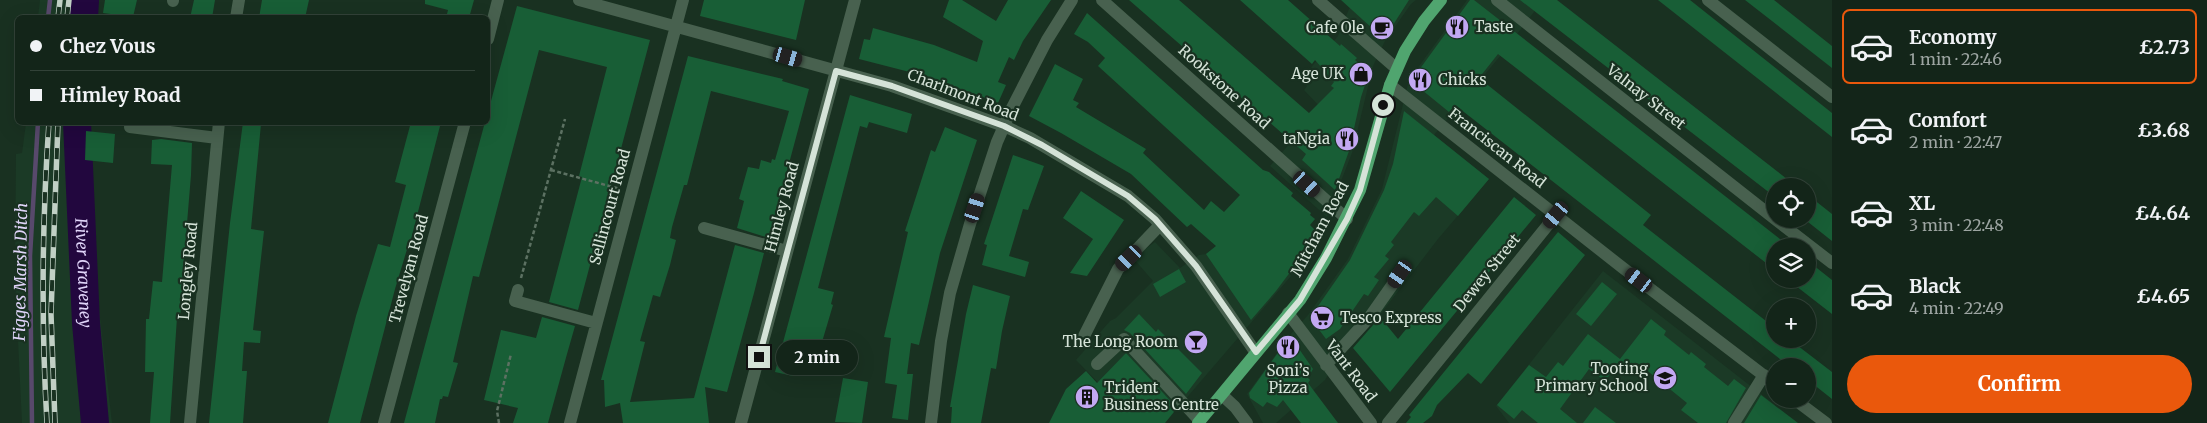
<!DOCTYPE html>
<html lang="en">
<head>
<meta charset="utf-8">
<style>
	body { margin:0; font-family:Merriweather,serif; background:#203126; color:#f1f3f6; height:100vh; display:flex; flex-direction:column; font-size:19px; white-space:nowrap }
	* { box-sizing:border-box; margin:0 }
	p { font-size:16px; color:#9da5a2 }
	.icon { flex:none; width:28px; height:28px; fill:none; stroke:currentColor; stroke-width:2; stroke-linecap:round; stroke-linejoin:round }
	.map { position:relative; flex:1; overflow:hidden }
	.sheet { display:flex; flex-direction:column; background:#132519; width:375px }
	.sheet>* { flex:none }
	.guide { position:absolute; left:15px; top:15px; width:475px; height:110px; border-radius:8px; box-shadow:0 5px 20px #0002,0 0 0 1px #324238; display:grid; align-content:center; height:110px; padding:0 15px; background:#132519 }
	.tools { position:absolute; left:1766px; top:178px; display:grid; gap:10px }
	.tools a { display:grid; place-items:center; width:50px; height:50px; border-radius:50%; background:#132519; box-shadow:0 5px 20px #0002,0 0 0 1px #324238; font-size:25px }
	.end { position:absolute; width:22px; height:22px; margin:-11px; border:6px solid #d5e3d8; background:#111; box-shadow:0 0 0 2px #111 }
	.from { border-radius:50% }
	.bubble { position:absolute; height:35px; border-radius:18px; background:#132519; box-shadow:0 5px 20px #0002,0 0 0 1px #324238; font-size:16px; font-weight:700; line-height:35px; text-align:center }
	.car { position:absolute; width:15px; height:30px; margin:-15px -8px; border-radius:6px; box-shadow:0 0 4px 1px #0007; background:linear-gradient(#222 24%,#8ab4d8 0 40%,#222 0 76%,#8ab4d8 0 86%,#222 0) }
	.guide b { display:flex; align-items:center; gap:18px; height:48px; font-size:19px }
	.guide b+b { border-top:1px solid #324238 }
	.guide i { width:12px; height:12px; background:#f1f3f6 }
	ul { padding:9px 0 0; list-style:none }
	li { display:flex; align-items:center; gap:15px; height:75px; margin:0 10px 8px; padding:0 5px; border:2px solid transparent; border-radius:8px }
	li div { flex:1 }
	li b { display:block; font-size:19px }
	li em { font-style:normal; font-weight:700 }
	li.current { border-color:#ea580c }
	li>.icon { width:45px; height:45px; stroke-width:1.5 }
	.action { display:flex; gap:10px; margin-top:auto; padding:10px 15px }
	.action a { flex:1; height:58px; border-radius:30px; background:#ea580c; color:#fff; font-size:20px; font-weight:700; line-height:58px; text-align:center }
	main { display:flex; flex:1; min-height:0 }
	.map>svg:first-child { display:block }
	.built { fill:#1b3a26 }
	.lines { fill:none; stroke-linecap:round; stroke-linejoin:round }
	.stream { stroke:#58496c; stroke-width:4.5 }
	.river { stroke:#22073e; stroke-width:28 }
	.building { fill:#185e36 }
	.path { stroke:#5c7162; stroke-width:2.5; stroke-dasharray:4 2.5; stroke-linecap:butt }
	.minor { stroke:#48614f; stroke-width:12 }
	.major { stroke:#50a56f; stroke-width:12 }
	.rail-casing { stroke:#c1d0c5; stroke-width:5.5 }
	.rail { stroke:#193121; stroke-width:4; stroke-dasharray:11; stroke-linecap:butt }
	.route { stroke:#d5e3d8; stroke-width:6 }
	.labels { text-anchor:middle; stroke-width:4.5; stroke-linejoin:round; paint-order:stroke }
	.poi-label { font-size:15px; fill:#d5e3d8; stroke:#193121; text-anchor:end }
	.street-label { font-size:15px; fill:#d5e3d8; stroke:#193121 }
	.water-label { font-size:16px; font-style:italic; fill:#e0d5f9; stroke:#193121 }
</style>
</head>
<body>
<main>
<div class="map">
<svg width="1832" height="423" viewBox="0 0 1832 423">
	<rect width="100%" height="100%" fill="#193121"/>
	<path class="built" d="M40,0H95L93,17H38Z
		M1357,0H1416L1411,4L1385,41L1373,66L1352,153L1327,217L1270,166L1321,108L1304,90L1307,86L1301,79L1338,36L1349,9Z
		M1467,0H1543L1501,55L1434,135L1489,179L1438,239L1379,316L1339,357L1325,380L1276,423H1263L1247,394L1290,335L1308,315L1348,259L1382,189L1409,80Z
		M26,123H86L85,156L90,229L112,423H22L15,279L16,154L22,153Z
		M1224,240L1289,273L1291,276L1165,423L1120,405L1076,360L1110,321L1116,318L1153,281L1133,258L1155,242L1180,268L1199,255L1206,254Z
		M1603,271L1775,405L1762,423H1509L1496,406Z"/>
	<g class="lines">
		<path class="stream" d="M48,18L50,0
			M32,423L30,256L38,122"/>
		<g class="river">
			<path d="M84,18L85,0"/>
			<path id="s1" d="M77,122L86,323L95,423"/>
		</g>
	</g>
	<path class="building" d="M105,0H137L133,17L103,13Z
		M194,0H215L212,18H190Z
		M262,0H309L305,18H259Z
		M425,0H474L469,18H446L448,10L425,4Z
		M704,0H805L796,40L700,16Z
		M949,0H962L996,21L1008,0H1051L1023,41L1014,60L1009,57L998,82L1006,85L998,103L929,77L859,59L864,39L870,40L873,28L934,45L977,62L983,41L943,17Z
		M1129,0H1179L1309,113L1334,88L1331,86L1334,82L1315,60L1312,64L1240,0H1288L1340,46L1341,44L1357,58L1355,60L1369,73L1361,97L1349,151L1335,190L1302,160L1306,154Z
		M1341,0H1409L1384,39Z
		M1470,0H1474L1789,246H1775V270L1498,54L1479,78L1651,215L1643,225L1775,328V339H1789L1832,372V399L1808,380V366H1789L1455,105L1449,112L1411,81Z
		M1520,0H1557L1796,186H1775V197Z
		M1658,0H1690L1832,113V137Z
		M1745,0H1774L1832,46V68Z
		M517,6L650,40L578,310L549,302L582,177L579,176L607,67L539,50L479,277L473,276L453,362L458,363L448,397L443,396L442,399H440L435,423H404L485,122H488V112Z
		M1087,13L1263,170L1269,172L1293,193L1291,196L1311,213L1310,215L1315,219L1310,225L1317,232L1311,237L1314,240L1298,257L1300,259L1276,291L1251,320L1206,254L1216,246L1191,224L1187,227L1131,174L1061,133L1029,116L1055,64L1083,79L1073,100L1079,103L1076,107L1146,149L1143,153L1204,210L1211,201L1224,212L1240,195L1098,66L1105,58L1088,42L1074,34Z
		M688,56L783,79L782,81L809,89L769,238L737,228L744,201L739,199L748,167L759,169L761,160L771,163L772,159L775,160L789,111L711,91L687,185H684L672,227L670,238L676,240L670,265L660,297L653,295L640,341L645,342L630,402L694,398L735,245L764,253L754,293L727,392L705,387L709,423H623L620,403L605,407L604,380H601Z
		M850,95L912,114L907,133L869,122L867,128L860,126L818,288L834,292L831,304L833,305L822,342L816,340L808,376L793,373V376L775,372Z
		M1404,111L1489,179L1458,216L1436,197L1419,216L1414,212L1391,242L1394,245L1385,256L1389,259L1374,277L1379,280L1368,296L1364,294L1340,329L1326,339L1314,323L1316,309L1350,260L1384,190L1393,164Z
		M243,122L261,124L251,229L264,231L253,330L261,331L260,343L244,342L242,371H247L243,423H209L230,223Z
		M411,122H439L438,126H440L409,247L408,246L395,289L360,423H328L356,316L378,244L390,247L406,185L395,182Z
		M945,127L977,140L940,253L919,345L911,343L907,374H913L908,420L892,418L897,385L885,383L891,338L884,337L908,232L905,231L931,150L935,152Z
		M86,131L115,134L113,163L85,160Z
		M161,139L192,143L191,175L182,284H184L180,317H177L170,423H150L154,372H145L146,319H149L153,281L162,282L172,165L151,164L152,140Z
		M1013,155L1044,166L1028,210L1023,209L1009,256L1029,262L1025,277L982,265L987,245L984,244Z
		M1081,191L1124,220L1087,276L1070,273L1093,239L1063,218Z
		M1808,195L1832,214V241L1808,222Z
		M1514,197L1536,215L1390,392L1353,348L1380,317L1398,339Z
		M1558,232L1585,255L1481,384L1468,373L1437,405L1432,416L1423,423H1406L1411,417L1409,415Z
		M1808,261L1832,280V314L1787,279H1808Z
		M1179,269L1186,282L1160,297L1153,284Z
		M1602,282L1617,294L1591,326L1576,314Z
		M973,285L1010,296L1002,331L996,369L991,368L981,423H951L952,407H950L966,314Z
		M1139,314L1156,332L1158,329L1202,373L1186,394L1130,333L1124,330Z
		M542,317L575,326L567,354L548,423H513L518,408L484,400L501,330L536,338Z
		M1651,319L1666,331L1664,335L1689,355L1691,352L1706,364L1704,367L1728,386L1734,379L1746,388L1726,423H1698L1681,410L1687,403L1639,364L1633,371L1620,361L1605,381L1589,369L1560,409L1577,423H1538L1522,410L1514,419L1497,405L1529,365L1546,377L1558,362L1563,366L1588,334L1620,359Z
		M1290,336L1313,369L1308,378L1310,380L1308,383L1338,423H1301L1283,400L1277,407L1267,402L1263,407L1250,398L1249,393Z
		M1126,353L1177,408L1165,423H1049L1066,389L1086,371L1097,383Z
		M843,378L868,382L862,423L835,422Z
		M1761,395L1798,423H1744Z
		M1595,407L1616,423H1583Z"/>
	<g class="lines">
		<path class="path" d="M551,170L620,189
			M521,278L565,119
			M499,423L497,411L511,354"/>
		<path class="minor" d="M579,0L892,86L1004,126L1030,138L1128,196L1155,219L1196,266L1256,353
			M1102,0L1347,219
			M1318,0L1397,69
			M1497,0L1775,219
			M1708,0L1832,97
			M173,1V0
			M236,18L239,0
			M488,39L498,0
			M1390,85L1623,268L1775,384
			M130,127L217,138
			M1775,219L1832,263
			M704,228L787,251
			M518,290L515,301L596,323
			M1288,313L1371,423
			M1084,336L1118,269L1160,225
			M1097,364L1124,339L1200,421
			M1326,365L1369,318L1400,274
			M1222,395L1235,407L1247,423
			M1794,399L1826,423
			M190,423L219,122
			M384,423L465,122
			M570,423L683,0
			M741,423L855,0
			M931,423L941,341L950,293L970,224L997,142L1012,108L1047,40L1072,0
			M1388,423L1556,215
			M1734,423L1764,375"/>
		<path class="major" d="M1198,423L1300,300L1326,258L1360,190L1390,85L1405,51L1424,21L1441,0"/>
		<g class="rail-casing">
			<path id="rail" d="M58,18L60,0
				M67,18L69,0
				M47,423C41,322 42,223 49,122
				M55,423L51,314L58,122"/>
		</g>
		<use href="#rail" class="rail"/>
	</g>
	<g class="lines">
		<path class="route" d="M759,357L836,71L892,86L1004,126L1042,145L1128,196L1155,219L1196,266L1256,352L1300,300L1347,219L1360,190L1383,105"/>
	</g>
	<defs>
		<g id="restaurant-disc" transform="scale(1.25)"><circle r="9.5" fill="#c2a8f2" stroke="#193121"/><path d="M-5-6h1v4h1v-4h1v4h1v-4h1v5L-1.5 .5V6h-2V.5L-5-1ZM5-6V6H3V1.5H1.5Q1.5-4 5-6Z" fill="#111"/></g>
		<g id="cafe-disc" transform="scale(1.25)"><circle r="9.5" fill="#c2a8f2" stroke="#193121"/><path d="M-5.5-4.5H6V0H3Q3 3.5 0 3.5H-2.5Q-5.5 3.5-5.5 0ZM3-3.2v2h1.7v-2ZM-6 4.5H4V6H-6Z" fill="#111"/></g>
		<g id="shop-disc" transform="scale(1.25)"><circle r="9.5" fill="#c2a8f2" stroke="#193121"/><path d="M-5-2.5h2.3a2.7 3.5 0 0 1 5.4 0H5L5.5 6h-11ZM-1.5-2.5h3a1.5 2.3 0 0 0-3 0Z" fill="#111"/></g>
		<g id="supermarket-disc" transform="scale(1.25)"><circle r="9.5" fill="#c2a8f2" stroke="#193121"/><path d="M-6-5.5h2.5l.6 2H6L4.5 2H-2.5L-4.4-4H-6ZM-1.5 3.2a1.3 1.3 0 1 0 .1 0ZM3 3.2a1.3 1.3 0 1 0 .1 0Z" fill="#111"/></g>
		<g id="bar-disc" transform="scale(1.25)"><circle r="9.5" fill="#c2a8f2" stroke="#193121"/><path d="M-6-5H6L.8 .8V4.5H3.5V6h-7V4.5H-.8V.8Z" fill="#111"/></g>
		<g id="school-disc" transform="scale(1.25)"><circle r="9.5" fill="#c2a8f2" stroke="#193121"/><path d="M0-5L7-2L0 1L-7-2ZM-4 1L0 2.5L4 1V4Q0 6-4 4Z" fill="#111"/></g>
		<g id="building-disc" transform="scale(1.25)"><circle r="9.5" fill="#c2a8f2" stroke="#193121"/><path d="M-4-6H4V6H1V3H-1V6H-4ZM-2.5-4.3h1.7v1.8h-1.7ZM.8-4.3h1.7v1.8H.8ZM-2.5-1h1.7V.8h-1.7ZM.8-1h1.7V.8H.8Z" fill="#111"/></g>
	</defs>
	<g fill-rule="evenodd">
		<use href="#restaurant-disc" x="1457" y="27"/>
		<use href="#cafe-disc" x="1382" y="28"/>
		<use href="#shop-disc" x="1361" y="74"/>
		<use href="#restaurant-disc" x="1420" y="80"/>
		<use href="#restaurant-disc" x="1347" y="139"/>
		<use href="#supermarket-disc" x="1322" y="318"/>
		<use href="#bar-disc" x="1196" y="342"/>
		<use href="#restaurant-disc" x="1288" y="347"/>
		<use href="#school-disc" x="1665" y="378"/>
		<use href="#building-disc" x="1087" y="397"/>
	</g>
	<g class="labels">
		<g class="poi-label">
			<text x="1474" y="32" text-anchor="start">Taste</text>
			<text x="1364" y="33">Cafe Ole</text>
			<text x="1344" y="79">Age UK</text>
			<text x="1438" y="85" text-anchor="start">Chicks</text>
			<text x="1330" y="144">taNgia</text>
			<text x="1340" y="323" text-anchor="start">Tesco Express</text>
			<text x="1178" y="347">The Long Room</text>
			<text x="1648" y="374">Tooting<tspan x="1648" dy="17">Primary School</tspan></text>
			<text x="1288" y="376" text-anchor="middle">Soni’s<tspan x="1288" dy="17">Pizza</tspan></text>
			<text x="1104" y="393" text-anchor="start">Trident<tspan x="1104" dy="17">Business Centre</tspan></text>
		</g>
		<g class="street-label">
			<text transform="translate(1224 87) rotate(42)" y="5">Rookstone Road</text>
			<text transform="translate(963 95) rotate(21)" y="5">Charlmont Road</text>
			<text transform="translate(1646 97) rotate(38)" y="5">Valnay Street</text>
			<text transform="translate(1497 148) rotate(38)" y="5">Franciscan Road</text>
			<text transform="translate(610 207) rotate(-75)" y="5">Sellincourt Road</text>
			<text transform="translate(782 207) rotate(-75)" y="5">Himley Road</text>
			<text transform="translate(1320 229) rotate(-62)" y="5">Mitcham Road</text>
			<text transform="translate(409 269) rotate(-75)" y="5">Trevelyan Road</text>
			<text transform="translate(188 271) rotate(-85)" y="5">Longley Road</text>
			<text transform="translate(1487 273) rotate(-51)" y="5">Dewey Street</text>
			<text transform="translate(1351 371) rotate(53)" y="5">Vant Road</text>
		</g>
		<g class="water-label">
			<text transform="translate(20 272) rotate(-89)" y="6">Figges Marsh Ditch</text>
			<text dy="6" stroke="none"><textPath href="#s1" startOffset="151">River Graveney</textPath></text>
		</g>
	</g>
</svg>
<div class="tools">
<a><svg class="icon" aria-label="locate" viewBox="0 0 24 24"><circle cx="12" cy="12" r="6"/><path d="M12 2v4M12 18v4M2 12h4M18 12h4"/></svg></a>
<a><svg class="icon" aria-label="layers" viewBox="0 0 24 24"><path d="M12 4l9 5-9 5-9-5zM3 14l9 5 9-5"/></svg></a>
<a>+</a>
<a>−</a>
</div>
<i class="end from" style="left:1383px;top:105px"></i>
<i class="end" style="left:759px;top:357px"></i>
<div class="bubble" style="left:776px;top:340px;width:82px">2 min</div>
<i class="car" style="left:788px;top:57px;rotate:106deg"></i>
<i class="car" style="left:1307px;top:184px;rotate:132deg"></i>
<i class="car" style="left:975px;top:208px;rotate:18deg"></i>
<i class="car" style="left:1556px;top:215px;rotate:220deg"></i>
<i class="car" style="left:1129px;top:258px;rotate:226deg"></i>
<i class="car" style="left:1400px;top:274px;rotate:215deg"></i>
<i class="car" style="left:1639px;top:280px;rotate:307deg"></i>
<div class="guide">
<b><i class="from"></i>Chez Vous</b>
<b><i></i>Himley Road</b>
</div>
</div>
<section class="sheet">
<ul>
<li class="current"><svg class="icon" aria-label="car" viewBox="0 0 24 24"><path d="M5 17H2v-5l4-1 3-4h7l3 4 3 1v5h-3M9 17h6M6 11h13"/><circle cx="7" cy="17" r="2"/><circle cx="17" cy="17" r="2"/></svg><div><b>Economy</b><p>1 min · 22:46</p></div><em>£2.73</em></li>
<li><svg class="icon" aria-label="car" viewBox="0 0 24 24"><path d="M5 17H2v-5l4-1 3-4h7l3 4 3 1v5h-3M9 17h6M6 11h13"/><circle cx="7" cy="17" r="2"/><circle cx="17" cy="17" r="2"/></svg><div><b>Comfort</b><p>2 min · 22:47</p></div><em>£3.68</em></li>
<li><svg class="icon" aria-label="car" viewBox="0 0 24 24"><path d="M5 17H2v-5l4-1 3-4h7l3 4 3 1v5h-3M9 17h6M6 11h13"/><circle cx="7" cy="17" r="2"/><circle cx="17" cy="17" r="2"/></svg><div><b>XL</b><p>3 min · 22:48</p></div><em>£4.64</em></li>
<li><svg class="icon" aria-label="car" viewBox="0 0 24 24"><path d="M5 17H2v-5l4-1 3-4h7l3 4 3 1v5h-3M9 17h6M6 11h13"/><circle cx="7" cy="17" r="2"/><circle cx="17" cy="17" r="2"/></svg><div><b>Black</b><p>4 min · 22:49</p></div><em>£4.65</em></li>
</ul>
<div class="action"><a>Confirm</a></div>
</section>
</main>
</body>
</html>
